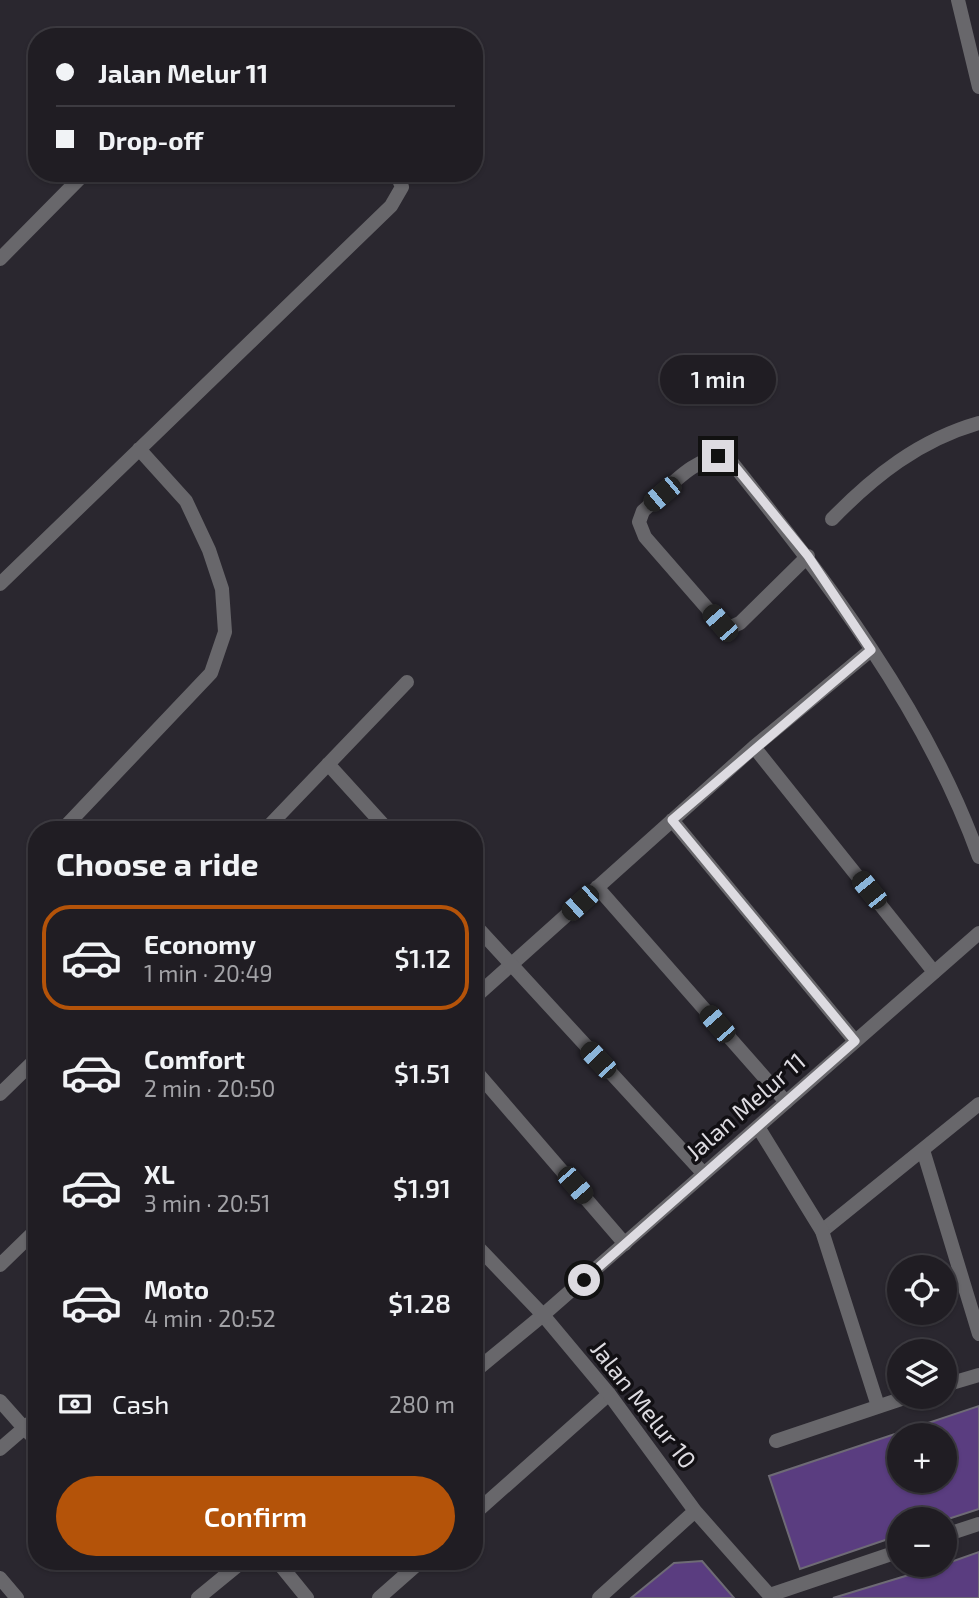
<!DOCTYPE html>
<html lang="en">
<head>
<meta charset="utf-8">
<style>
	body { margin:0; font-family:"Exo 2",sans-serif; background:#2d2a30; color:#f1f3f6; height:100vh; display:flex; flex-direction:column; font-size:26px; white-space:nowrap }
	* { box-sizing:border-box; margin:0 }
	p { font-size:23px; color:#a2a2a6 }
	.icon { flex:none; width:38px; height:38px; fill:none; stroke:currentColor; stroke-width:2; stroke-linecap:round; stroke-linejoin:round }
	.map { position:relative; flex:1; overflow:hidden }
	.drawer { position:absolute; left:28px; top:821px; width:455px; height:749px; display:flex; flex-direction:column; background:#201d23; border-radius:28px; box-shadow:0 2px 5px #0004,0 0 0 2px #3d3b41 }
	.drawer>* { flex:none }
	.banner { position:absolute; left:28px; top:28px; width:455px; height:154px; border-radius:28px; box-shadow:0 2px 5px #0004,0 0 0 2px #3d3b41; display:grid; align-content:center; height:154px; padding:0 28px; background:#201d23 }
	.tools { position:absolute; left:887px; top:1255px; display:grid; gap:14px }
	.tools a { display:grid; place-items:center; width:70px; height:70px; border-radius:50%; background:#201d23; box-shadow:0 2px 5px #0004,0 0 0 2px #3d3b41; font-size:35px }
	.end { position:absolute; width:32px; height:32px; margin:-16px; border:9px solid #dddbe1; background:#111; box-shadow:0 0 0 4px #111 }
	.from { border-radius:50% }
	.bubble { position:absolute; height:49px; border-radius:24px; background:#201d23; box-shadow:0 2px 5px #0004,0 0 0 2px #3d3b41; font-size:23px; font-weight:600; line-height:49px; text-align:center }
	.car { position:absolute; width:21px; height:42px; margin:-21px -10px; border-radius:9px; box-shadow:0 0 5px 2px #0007; background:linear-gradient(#222 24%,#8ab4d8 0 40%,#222 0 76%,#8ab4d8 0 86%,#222 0) }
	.banner b { display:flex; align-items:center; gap:24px; height:66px; font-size:26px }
	.banner b+b { border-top:2px solid #3d3b41 }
	.banner i { width:18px; height:18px; background:#f1f3f6 }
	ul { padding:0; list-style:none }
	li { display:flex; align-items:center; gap:21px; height:105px; margin:0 14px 10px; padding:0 14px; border:4px solid transparent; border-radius:28px }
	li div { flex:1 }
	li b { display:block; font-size:26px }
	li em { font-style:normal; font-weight:600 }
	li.current { border-color:#b45309 }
	li>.icon { width:63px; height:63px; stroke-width:1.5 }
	h2 { padding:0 28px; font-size:32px; line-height:84px }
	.pay { display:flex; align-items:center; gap:18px; height:77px; padding:0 28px; font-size:26px }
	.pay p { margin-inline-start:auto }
	.button { display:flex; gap:14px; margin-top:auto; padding:14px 28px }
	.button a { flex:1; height:80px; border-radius:42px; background:#b45309; color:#fff; font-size:28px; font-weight:600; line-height:80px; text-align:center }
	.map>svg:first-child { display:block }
	.building { fill:#5a3d80; stroke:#6e6b75; stroke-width:2; fill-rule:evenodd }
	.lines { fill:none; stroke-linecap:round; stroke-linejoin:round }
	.service { stroke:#68676b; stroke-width:14 }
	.minor { stroke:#68676b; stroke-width:14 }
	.route { stroke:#dddbe1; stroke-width:9 }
	.labels { text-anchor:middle; stroke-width:7; stroke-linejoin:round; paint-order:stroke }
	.street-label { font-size:24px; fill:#dddbe1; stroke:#121014 }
</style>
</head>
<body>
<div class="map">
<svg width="979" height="1598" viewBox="0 0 979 1598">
	<rect width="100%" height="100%" fill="#2a272f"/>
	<path class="building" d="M979,1406V1509L945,1520L900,1519V1535L800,1569L769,1476ZM900,1435H945V1480H900Z
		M979,1552V1598H833L945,1564Z
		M702,1561L734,1598H631L674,1563Z"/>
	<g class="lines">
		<path class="service" d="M754,747L934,972
			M672,820L855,1041
			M597,887L786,1102
			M474,998L754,747L871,650
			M474,1069L625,1244
			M923,1150L979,1334
			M822,1231L979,1104
			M0,1265L37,1229
			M24,1428L37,1441
			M474,1514L609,1394
			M945,1535L979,1524
			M770,1595L900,1551
			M379,1598L421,1561"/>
		<path class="minor" d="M958,0L979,87
			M0,259L85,173
			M832,519C874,476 919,440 979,423
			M808,556L740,623L731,627L720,623L645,537L639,522L643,511C665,492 698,450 729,459C827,581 926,709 979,857
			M0,584L391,206L402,187L396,173
			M328,764L388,830
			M62,830L211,673L225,632L222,589L209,550L186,501L139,449
			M265,830L407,682
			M474,924L704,1174
			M0,1094L37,1058
			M758,1127L822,1231L878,1406
			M474,1243L543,1315L609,1394L695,1511L772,1598
			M474,1372L543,1315L979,933
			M945,1385L979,1375
			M0,1401L24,1428
			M776,1441L910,1396
			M0,1449L37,1417
			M277,1561L307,1598
			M0,1578L17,1598
			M198,1598L243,1561
			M599,1598L695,1511"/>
	</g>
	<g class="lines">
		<path class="route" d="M584,1280L855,1041L672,820L871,650L808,556L729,459L718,456"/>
	</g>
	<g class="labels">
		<g class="street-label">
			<text transform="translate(746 1107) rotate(-41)" y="8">Jalan Melur 11</text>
			<text transform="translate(643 1405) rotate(52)" y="8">Jalan Melur 10</text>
		</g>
	</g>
</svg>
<div class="tools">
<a><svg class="icon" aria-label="locate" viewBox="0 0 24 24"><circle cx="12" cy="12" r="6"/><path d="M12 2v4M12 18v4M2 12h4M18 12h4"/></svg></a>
<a><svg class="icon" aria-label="layers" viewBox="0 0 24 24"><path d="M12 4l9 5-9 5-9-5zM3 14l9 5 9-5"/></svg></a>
<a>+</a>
<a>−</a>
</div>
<i class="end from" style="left:584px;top:1280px"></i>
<i class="end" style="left:718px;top:456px"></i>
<div class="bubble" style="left:660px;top:355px;width:116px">1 min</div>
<i class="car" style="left:662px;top:494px;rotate:230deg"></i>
<i class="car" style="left:720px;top:623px;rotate:319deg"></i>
<i class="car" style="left:869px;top:890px;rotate:321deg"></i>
<i class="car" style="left:580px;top:903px;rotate:228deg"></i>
<i class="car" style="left:717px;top:1024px;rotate:319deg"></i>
<i class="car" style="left:598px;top:1060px;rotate:317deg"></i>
<i class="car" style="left:575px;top:1185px;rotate:139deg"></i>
<div class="banner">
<b><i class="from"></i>Jalan Melur 11</b>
<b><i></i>Drop-off</b>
</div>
<section class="drawer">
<h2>Choose a ride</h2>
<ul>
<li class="current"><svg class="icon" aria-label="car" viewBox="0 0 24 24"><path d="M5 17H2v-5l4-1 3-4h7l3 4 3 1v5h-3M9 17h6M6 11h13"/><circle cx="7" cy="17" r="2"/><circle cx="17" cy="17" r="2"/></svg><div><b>Economy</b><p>1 min · 20:49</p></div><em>$1.12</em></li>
<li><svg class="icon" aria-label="car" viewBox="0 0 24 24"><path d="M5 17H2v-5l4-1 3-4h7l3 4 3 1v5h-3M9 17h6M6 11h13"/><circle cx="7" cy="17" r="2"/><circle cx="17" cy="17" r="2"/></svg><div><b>Comfort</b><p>2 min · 20:50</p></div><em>$1.51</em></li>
<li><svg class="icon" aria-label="car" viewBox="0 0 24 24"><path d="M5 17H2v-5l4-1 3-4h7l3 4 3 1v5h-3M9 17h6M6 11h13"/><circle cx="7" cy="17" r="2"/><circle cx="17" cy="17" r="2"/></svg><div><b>XL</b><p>3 min · 20:51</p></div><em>$1.91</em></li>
<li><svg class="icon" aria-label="car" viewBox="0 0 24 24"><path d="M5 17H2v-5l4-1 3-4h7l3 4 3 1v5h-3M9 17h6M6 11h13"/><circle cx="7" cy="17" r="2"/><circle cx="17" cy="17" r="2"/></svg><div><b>Moto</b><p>4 min · 20:52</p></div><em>$1.28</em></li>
</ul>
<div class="pay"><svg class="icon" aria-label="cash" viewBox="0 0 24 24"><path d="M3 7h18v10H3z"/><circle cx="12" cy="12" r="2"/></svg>Cash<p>280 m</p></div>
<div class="button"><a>Confirm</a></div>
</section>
</div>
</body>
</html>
